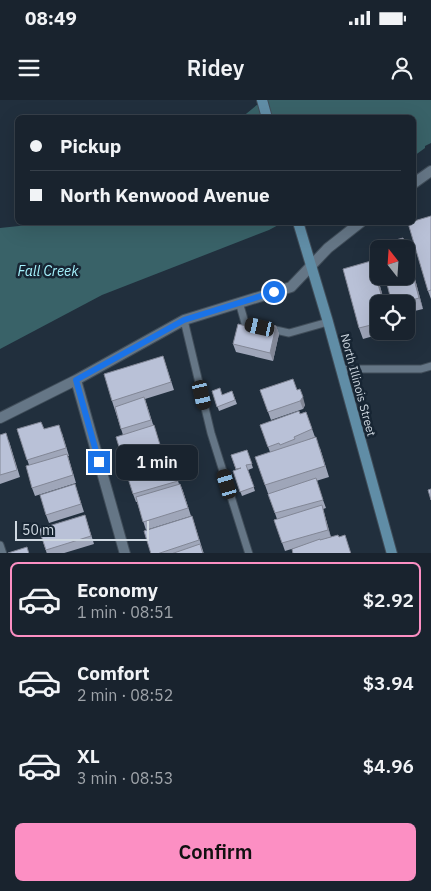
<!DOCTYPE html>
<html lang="en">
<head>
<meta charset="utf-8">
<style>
	body { margin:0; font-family:"IBM Plex Sans",sans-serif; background:#222b36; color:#f1f3f6; height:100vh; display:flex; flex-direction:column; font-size:19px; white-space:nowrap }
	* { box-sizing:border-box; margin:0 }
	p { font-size:16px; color:#9fa4aa }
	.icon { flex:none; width:28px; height:28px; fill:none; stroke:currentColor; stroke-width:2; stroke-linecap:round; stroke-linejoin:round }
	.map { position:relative; height:453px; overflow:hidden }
	.sheet { display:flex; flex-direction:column; background:#19232e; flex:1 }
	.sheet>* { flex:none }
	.top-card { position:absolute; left:15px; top:15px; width:401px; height:110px; border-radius:8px; box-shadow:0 5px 20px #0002,0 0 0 1px #37404a; display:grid; align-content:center; height:110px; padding:0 15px; background:#19232e }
	.needle { width:32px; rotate:343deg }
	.buttons { position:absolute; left:370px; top:140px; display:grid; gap:10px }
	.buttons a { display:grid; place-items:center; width:45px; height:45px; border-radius:8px; background:#19232e; box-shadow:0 5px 20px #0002,0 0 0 1px #37404a; font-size:25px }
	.scale { position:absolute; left:15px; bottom:12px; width:134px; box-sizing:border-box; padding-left:5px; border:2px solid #cfd8e1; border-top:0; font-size:14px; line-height:18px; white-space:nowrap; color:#cfd8e1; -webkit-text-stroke:4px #172533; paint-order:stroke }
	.end { position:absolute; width:22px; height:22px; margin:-11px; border:6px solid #1a73e8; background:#fff; box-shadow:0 0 0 2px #fff }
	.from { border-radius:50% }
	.bubble { position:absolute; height:35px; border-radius:8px; background:#19232e; box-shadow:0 5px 20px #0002,0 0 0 1px #37404a; font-size:16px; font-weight:600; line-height:35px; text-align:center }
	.car { position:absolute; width:15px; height:30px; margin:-15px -8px; border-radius:6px; box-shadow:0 0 4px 1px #0007; background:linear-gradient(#222 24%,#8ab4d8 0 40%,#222 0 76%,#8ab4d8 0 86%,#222 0) }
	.top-card b { display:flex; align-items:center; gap:18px; height:48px; font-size:19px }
	.top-card b+b { border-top:1px solid #37404a }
	.top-card i { width:12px; height:12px; background:#f1f3f6 }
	ul { padding:9px 0 0; list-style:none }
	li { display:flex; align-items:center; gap:15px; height:75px; margin:0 10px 8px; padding:0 5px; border:2px solid transparent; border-radius:8px }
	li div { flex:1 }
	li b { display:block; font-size:19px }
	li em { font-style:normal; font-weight:600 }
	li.selected { border-color:#fc8fc3 }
	li>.icon { width:45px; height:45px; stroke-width:1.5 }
	.button { display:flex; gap:10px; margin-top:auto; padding:10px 15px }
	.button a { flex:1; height:58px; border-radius:8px; background:#fc8fc3; color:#111; font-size:20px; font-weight:600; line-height:58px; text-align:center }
	.status { display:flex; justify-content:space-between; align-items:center; height:35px; padding:0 25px; background:#19232e; direction:ltr }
	.status svg { height:14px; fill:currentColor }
	header { display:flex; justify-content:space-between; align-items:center; height:65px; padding:0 15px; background:#19232e; font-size:22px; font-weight:600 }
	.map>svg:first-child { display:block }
	.water { fill:#396268 }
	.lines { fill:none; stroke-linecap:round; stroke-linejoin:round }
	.lane-casing { stroke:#404d59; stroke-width:9 }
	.street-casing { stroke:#404d59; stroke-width:12 }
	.secondary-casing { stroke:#404d59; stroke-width:12 }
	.lane { stroke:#657686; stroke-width:7 }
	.street { stroke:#657686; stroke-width:10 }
	.secondary { stroke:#608da6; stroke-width:10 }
	.wall { fill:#9fa6b9 }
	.shaded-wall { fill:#828796 }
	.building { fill:#b9c1d7; stroke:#828796 }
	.route { stroke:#1a73e8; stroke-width:6 }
	.labels { text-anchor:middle; stroke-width:5; stroke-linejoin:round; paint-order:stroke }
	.street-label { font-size:12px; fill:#cfd8e1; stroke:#172533 }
	.water-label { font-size:14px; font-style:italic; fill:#a4f1fc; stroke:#172533 }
</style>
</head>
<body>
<div class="status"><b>08:49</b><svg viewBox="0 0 49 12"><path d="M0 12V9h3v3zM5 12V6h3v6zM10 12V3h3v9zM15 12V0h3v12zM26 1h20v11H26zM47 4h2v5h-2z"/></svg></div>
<header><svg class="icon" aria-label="menu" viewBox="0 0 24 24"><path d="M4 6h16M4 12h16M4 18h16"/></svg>Ridey<svg class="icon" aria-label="person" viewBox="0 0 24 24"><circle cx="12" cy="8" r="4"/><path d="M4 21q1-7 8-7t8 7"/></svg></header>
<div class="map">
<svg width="431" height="454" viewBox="0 0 431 454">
	<rect width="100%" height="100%" fill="#212f3d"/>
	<path class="water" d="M263,0H431V43L425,46V48L414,56V18H241Z
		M47,123V122L282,123L269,130L102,195L0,249V128Z"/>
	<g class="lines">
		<g class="lane-casing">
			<path id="lane" d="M239,202L245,223L289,233L328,222
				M184,220L211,333L249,454
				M340,269H421L431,266
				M0,445L3,454"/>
		</g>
		<g class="street-casing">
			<path id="street" d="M414,83L431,71
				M76,280L125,454
				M0,318L76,280L184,220L291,187L328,148L361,122"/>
		</g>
		<g class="secondary-casing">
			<path id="secondary" d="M262,0L267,18
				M298,122L328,222L392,454"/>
		</g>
		<use href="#lane" class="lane"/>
		<use href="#street" class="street"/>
		<use href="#secondary" class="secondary"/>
	</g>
	<path class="wall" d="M431,116V199L428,191Z
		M403,138L407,149L423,209L406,213V204H392Z
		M376,172L385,204H379V231H391L363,239L359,228Z
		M276,226L279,234L273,261L236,252L233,244Z
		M163,256L174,290L145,299L163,356L126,367L123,360V335L112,301Z
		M260,290H297L305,305L303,309L271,320Z
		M212,291L222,295L232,291L237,304L219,311Z
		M306,312L315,337L307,340L320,348L329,377L316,381L326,408L323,409L331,437L285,451L274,420L277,419L265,385L270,352L260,325Z
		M17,329H44L62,333L69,356H68L76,383L35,396L32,388L29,365Z
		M0,335L9,341L20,377L0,384Z
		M247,350L253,368L248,370L255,391L242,396L233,371L236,370L231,355Z
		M171,358L179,384H180L183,391L191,416L146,430L137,402H136L133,394Z
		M75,384L84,412L49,423L46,415Z
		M85,415L94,444L61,454H47L39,429Z
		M192,416L204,454H151Z"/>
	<path class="shaded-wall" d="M403,138L407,149L423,209L419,198Z
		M371,161L376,172L385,204H384Z
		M276,226L279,234L273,261L270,253Z
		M303,297L305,305L303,309L300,301Z
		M322,405L324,413L331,438L328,430Z"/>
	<path class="building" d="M431,116V190L428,191L408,123L414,122V121Z
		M403,138L406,149H379V153L377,145Z
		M406,149L419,198L397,204H392L385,176H406Z
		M371,161L384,204H379V223L359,228L343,169Z
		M260,222L276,226L270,253L233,244L238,224L258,229Z
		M163,256L171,282L112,301L104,274Z
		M293,279L297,290L300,289L303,297L300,301L268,312L260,290Z
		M220,288L222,295L232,291L235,300L217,307L212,291Z
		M144,297L151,320L121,329L115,307Z
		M299,311L300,314L306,312L312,329L294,337L295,339L280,345L279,343L268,347L260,325Z
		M41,322L44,329L59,325L66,348L27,360L17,329Z
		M154,325L161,348L123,360L116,337Z
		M6,333L17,370L0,375V335Z
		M316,337L325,366L265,385L255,357Z
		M247,350L252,364L246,365L254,387L240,392L233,371L241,368L236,369L231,355Z
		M67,354L73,375L32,388L26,366Z
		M171,358L178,381L133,394L126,372Z
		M316,378L323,400L275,413L268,394Z
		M75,384L81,404L46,415L40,395Z
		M180,384L188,408L143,422L136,397Z
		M431,389V400L428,390Z
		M322,405L328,430L282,443L274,420Z
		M85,415L91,436L46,450L39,429Z
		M192,416L199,440L157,454H151L144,431Z
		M338,435L339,437L345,435L351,454H293L292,449L320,439V440Z
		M200,444L203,454H171Z
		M27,447L29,454H8V453Z"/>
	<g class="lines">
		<path class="route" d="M99,362L76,280L184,220L274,192"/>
	</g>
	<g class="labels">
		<g class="street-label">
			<text transform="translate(358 285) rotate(75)" y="4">North Illinois Street</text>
		</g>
		<g class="water-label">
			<text x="48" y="176">Fall Creek</text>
		</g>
	</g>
</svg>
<div class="buttons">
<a><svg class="needle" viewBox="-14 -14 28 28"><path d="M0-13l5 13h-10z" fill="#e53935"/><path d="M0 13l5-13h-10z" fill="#9fa4aa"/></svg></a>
<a><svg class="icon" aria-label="locate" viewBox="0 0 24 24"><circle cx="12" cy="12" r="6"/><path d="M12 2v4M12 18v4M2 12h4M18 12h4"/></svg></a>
</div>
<div class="scale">50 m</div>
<i class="end from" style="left:274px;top:192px"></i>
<i class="end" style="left:99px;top:362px"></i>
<div class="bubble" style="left:116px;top:345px;width:82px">1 min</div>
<i class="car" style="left:260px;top:227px;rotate:283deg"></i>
<i class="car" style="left:202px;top:295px;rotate:167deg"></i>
<i class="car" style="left:227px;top:384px;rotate:343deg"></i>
<div class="top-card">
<b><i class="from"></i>Pickup</b>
<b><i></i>North Kenwood Avenue</b>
</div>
</div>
<section class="sheet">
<ul>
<li class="selected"><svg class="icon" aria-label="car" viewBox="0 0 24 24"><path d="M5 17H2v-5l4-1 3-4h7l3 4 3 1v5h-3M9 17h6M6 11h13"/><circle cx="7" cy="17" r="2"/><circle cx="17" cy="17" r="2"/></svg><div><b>Economy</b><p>1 min · 08:51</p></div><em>$2.92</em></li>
<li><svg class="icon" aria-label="car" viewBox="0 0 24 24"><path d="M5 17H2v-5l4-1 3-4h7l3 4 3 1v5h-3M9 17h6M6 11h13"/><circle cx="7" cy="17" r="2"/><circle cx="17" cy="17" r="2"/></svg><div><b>Comfort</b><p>2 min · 08:52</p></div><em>$3.94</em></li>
<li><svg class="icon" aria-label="car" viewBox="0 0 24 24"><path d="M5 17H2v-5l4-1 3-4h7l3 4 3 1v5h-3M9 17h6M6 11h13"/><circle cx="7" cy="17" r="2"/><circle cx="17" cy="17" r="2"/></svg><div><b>XL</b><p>3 min · 08:53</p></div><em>$4.96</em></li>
</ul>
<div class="button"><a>Confirm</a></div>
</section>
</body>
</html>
